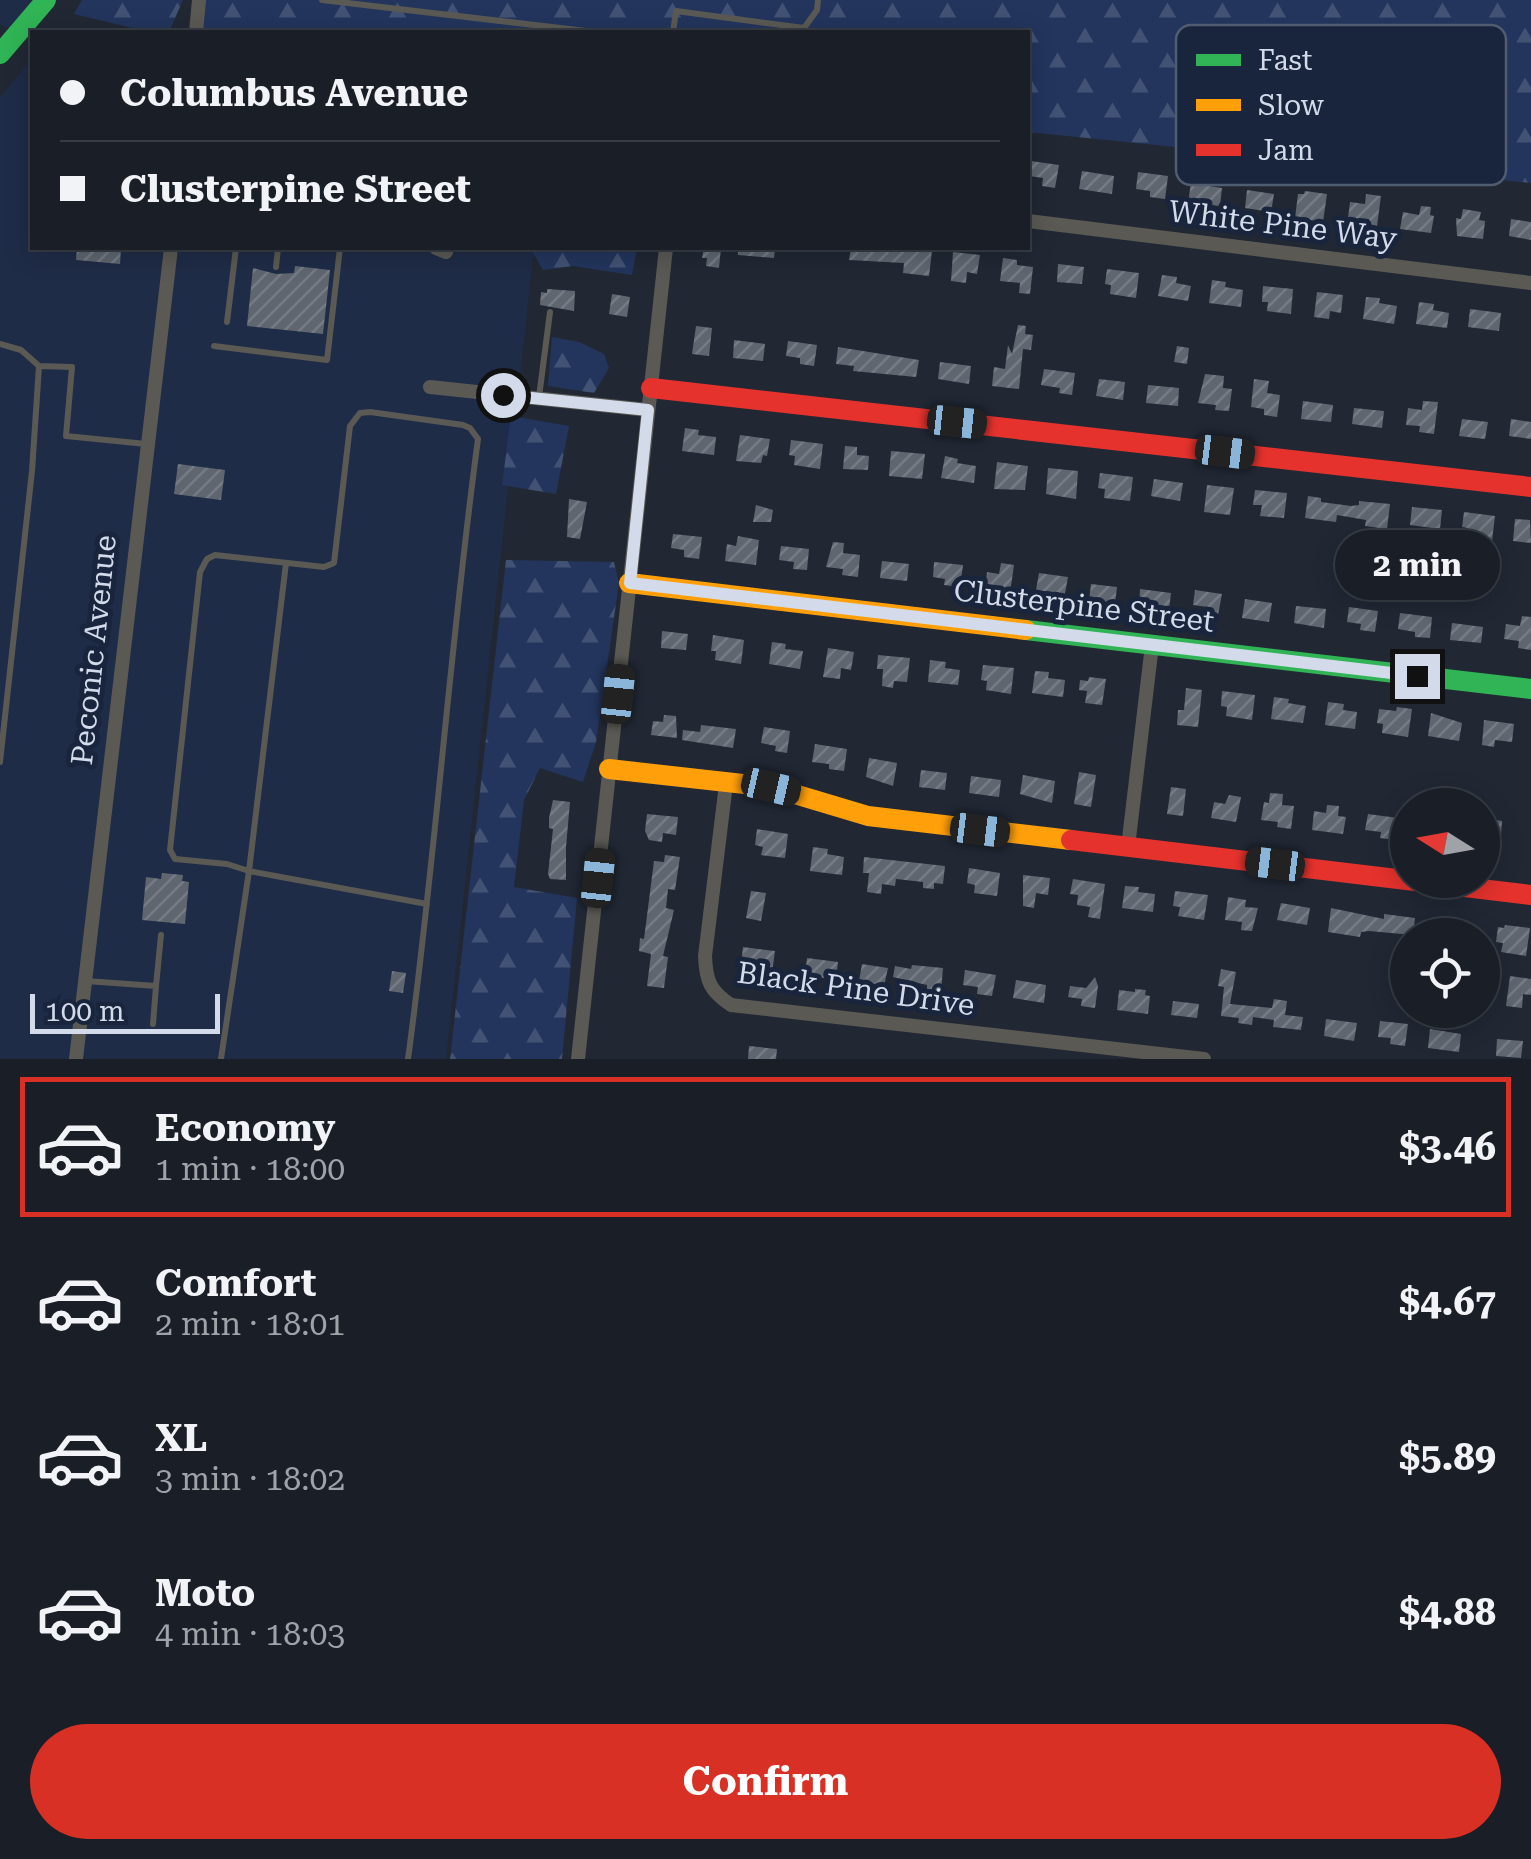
<!DOCTYPE html>
<html lang="en">
<head>
<meta charset="utf-8">
<style>
	body { margin:0; font-family:"Roboto Serif",serif; background:#22272f; color:#f1f3f6; height:100vh; display:flex; flex-direction:column; font-size:38px; white-space:nowrap }
	* { box-sizing:border-box; margin:0 }
	p { font-size:32px; color:#9fa2a7 }
	.icon { flex:none; width:55px; height:55px; fill:none; stroke:currentColor; stroke-width:2; stroke-linecap:round; stroke-linejoin:round }
	.map { position:relative; height:1059px; overflow:hidden }
	.panel { display:flex; flex-direction:column; background:#191e27; flex:1 }
	.panel>* { flex:none }
	.top-card { position:absolute; left:30px; top:30px; width:1000px; height:220px; border-radius:0px; box-shadow:0 5px 25px #0003,0 0 0 2px #373c44; display:grid; align-content:center; height:220px; padding:0 30px; background:#191e27 }
	.needle { width:65px; rotate:281deg }
	.controls { position:absolute; left:1390px; top:788px; display:grid; gap:20px }
	.controls a { display:grid; place-items:center; width:110px; height:110px; border-radius:50%; background:#191e27; box-shadow:0 5px 25px #0003,0 0 0 2px #373c44; font-size:50px }
	.scale { position:absolute; left:30px; bottom:25px; width:190px; box-sizing:border-box; padding-left:10px; border:5px solid #d3dbeb; border-top:0; font-size:28px; line-height:35px; white-space:nowrap; color:#d3dbeb; -webkit-text-stroke:8px #19253c; paint-order:stroke }
	.end { position:absolute; width:45px; height:45px; margin:-22px; border:12px solid #d3dbeb; background:#111; box-shadow:0 0 0 5px #111 }
	.from { border-radius:50% }
	.bubble { position:absolute; height:70px; border-radius:35px; background:#191e27; box-shadow:0 5px 25px #0003,0 0 0 2px #373c44; font-size:32px; font-weight:700; line-height:70px; text-align:center }
	.car { position:absolute; width:30px; height:60px; margin:-30px -15px; border-radius:12px; box-shadow:0 0 8px 2px #0007; background:linear-gradient(#222 24%,#8ab4d8 0 40%,#222 0 76%,#8ab4d8 0 86%,#222 0) }
	.top-card b { display:flex; align-items:center; gap:35px; height:95px; font-size:38px }
	.top-card b+b { border-top:2px solid #373c44 }
	.top-card i { width:25px; height:25px; background:#f1f3f6 }
	ul { padding:18px 0 0; list-style:none }
	li { display:flex; align-items:center; gap:30px; height:140px; margin:0 20px 15px; padding:0 10px; border:5px solid transparent; border-radius:0px }
	li div { flex:1 }
	li b { display:block; font-size:38px }
	li em { font-style:normal; font-weight:700 }
	li.current { border-color:#d93025 }
	li>.icon { width:90px; height:90px; stroke-width:1.5 }
	.primary-button { display:flex; gap:20px; margin-top:auto; padding:20px 30px }
	.primary-button a { flex:1; height:115px; border-radius:60px; background:#d93025; color:#fff; font-size:40px; font-weight:700; line-height:115px; text-align:center }
	.map>svg:first-child { display:block }
	.built { fill:#1f2c47 }
	.forest { fill:url(#forest-firs) }
	.building { fill:url(#building-hatch) }
	.lines { fill:none; stroke-linecap:round; stroke-linejoin:round }
	.lane { stroke:#5a5954; stroke-width:6 }
	.street { stroke:#5a5954; stroke-width:14 }
	.fast { stroke:#30b455; stroke-width:20 }
	.slow { stroke:#ff9f0a; stroke-width:20 }
	.jam { stroke:#e5322d; stroke-width:20 }
	.route { stroke:#d3dbeb; stroke-width:12 }
	.labels { text-anchor:middle; stroke-width:10; stroke-linejoin:round; paint-order:stroke }
	.street-label { font-size:30px; fill:#d3dbeb; stroke:#19253c }
	.key { fill:#19253c; stroke:#515c71; stroke-width:2.5 }
	.key-label { font-size:28px; fill:#d3dbeb }
</style>
</head>
<body>
<div class="map">
<svg width="1531" height="1059" viewBox="0 0 1531 1059">
	<defs>
		<pattern id="forest-firs" width="22" height="20" patternUnits="userSpaceOnUse" patternTransform="scale(2.5)"><rect width="22" height="20" fill="#23355d"/><path d="M5 1l3.5 6h-7zM16 11l3.5 6h-7z" fill="#425274"/></pattern>
		<pattern id="building-hatch" width="6" height="6" patternUnits="userSpaceOnUse" patternTransform="scale(2.5)"><rect width="6" height="6" fill="#5f6670"/><path d="M-1 1l2-2M0 6l6-6M5 7l2-2" fill="none" stroke="#757b85"/></pattern>
	</defs>
	<rect width="100%" height="100%" fill="#212834"/>
	<path class="built" d="M0,0H46L20,31L0,25Z
		M32,59V248H534L446,1059H0V97Z"/>
	<path class="forest" d="M82,0H183L169,32H149L74,14Z
		M199,0H1531V183L1028,132V32H196Z
		M530,248H637L632,275L573,266L543,270Z
		M552,337L579,342L604,354L609,368L594,393L548,386Z
		M511,416L569,426L556,494L502,485Z
		M506,560L614,562L619,583L596,742L583,782L540,768L524,800L514,887L577,898L562,1059H450Z"/>
	<path class="building" d="M1031,161L1059,165L1055,188L1042,186L1043,178L1029,176Z
		M1082,171L1114,176L1112,194L1079,189Z
		M1138,172L1168,176L1165,199L1150,197V191L1136,189Z
		M1191,183L1222,188L1220,206L1188,202Z
		M1247,190L1274,194L1271,212L1245,208Z
		M1305,191L1327,194L1323,222L1295,218L1298,194H1304Z
		M1366,194L1381,196L1377,226L1348,218L1350,202L1365,204Z
		M1421,206L1431,207L1430,215L1434,216L1431,233L1400,229L1403,212L1419,215Z
		M1463,209L1481,212L1479,220L1485,221L1483,239L1457,236L1456,218L1461,219Z
		M1511,219L1531,222V240L1509,236Z
		M77,248H121L120,264L76,260Z
		M704,248H721L719,268L706,266L707,258H702Z
		M738,248H775L774,258L738,255Z
		M851,248L932,251L929,276L903,273L904,263L849,260Z
		M953,252L980,255L977,274L967,272L966,283L951,281Z
		M1003,258L1017,260V265L1033,267L1030,294L1019,293L1020,283L1000,281Z
		M1058,264L1084,267L1082,284L1057,282Z
		M295,266L330,270L323,334L247,326L253,268L276,274L294,273Z
		M1107,269L1139,273L1136,298L1110,294L1111,285L1105,284Z
		M1162,275L1177,277L1176,283L1191,286L1188,301L1158,296Z
		M1212,280L1226,282L1225,287L1243,290L1241,307L1209,303Z
		M1263,286L1293,289L1291,314L1267,311L1268,302H1262Z
		M547,289L575,291L574,311L540,305L541,292L547,293Z
		M1317,292L1343,295L1341,313L1330,311L1329,319L1314,317Z
		M612,294L630,297L627,317L609,314Z
		M1366,297L1380,298L1379,303L1397,306L1394,324L1363,319Z
		M1419,302L1434,304L1433,310L1449,313L1447,328L1416,324Z
		M1470,309L1501,313L1499,331L1468,327Z
		M1018,325L1026,326L1025,334L1033,335L1031,350L1023,349L1019,389L992,386L994,367L1005,369L1008,345L1012,354Z
		M696,326L712,328L709,356L692,354Z
		M734,340L765,344L763,361L733,358Z
		M788,341L817,345L814,366L800,364V358L786,356Z
		M1177,346L1189,348L1187,364L1174,362Z
		M838,347L919,360L916,377L853,371L854,366L836,364Z
		M940,362L971,366L969,384L938,379Z
		M1044,369L1075,373L1072,395L1059,393L1060,388L1041,385Z
		M1205,374L1224,376L1223,388L1232,389L1229,411L1215,410L1216,405L1198,403Z
		M1099,379L1125,382L1123,400L1096,396Z
		M1254,379L1269,381L1267,393L1280,395L1277,417L1264,415V409L1251,407Z
		M1148,385L1179,388L1178,406L1146,403Z
		M1303,401L1333,405L1331,422L1301,419Z
		M1423,401L1438,402L1434,434L1419,432L1420,426L1406,425L1408,408L1422,410Z
		M1354,408L1384,411L1382,428L1352,424Z
		M1462,419L1488,422L1485,439L1459,436Z
		M1511,419L1531,422V439L1509,436Z
		M685,428L699,430L698,435L716,437L714,455L682,451Z
		M740,435L770,439L767,456L763,455L761,463L736,461Z
		M791,440L823,444L820,469L794,465L795,456L789,455Z
		M845,446L857,447V455L869,456L868,470L843,469Z
		M891,451L925,454L922,479L889,476Z
		M945,456L958,459L957,463L976,466L974,483L941,478Z
		M997,462L1028,466L1025,490L994,489Z
		M178,464L225,470L221,500L174,494Z
		M1048,468L1078,471L1076,499L1046,494Z
		M1100,473L1133,477L1130,501L1104,498L1105,489L1098,488Z
		M1154,479L1183,483L1180,501L1151,496Z
		M1207,485L1234,488L1230,515L1204,512Z
		M1255,490L1287,493L1284,518L1260,516L1262,505H1253Z
		M1308,496L1321,498V502L1351,506L1359,505V501L1390,504L1387,529L1365,526L1366,520L1337,515L1336,522L1305,518Z
		M569,499L587,502L580,539L567,537Z
		M756,505L773,510L771,522H753Z
		M1412,507L1442,510L1440,529L1410,525Z
		M1464,512L1495,516L1492,541L1467,538L1468,528L1462,527Z
		M1515,519L1530,520L1531,543L1513,541Z
		M673,534L702,537L699,559L684,557V550L671,548Z
		M738,536L759,540L756,565L725,561L727,544L736,546Z
		M833,542L844,543L843,553L860,555L858,577L842,575L843,569L826,567Z
		M781,546L809,549L807,570L793,569L794,562L779,560Z
		M882,561L909,564L907,581L880,578Z
		M934,562L963,565L960,587L944,585L945,579L933,577Z
		M1001,563L1014,565L1010,593L985,589L987,572L999,574Z
		M1039,573L1068,577L1064,599L1049,597L1050,592L1036,590Z
		M1091,584L1117,587L1115,604L1089,601Z
		M1140,589L1171,593L1169,610L1139,607Z
		M1195,590L1222,594L1218,615L1207,613L1208,607L1193,605Z
		M1245,599L1272,603L1269,622L1242,618Z
		M1296,606L1326,609L1324,628L1294,623Z
		M1349,607L1378,611L1375,632L1360,630L1361,624L1347,622Z
		M1400,613L1432,617L1430,638L1415,637V632L1398,629Z
		M1522,616L1531,617V650L1518,648L1519,641L1504,639L1506,624L1520,626Z
		M1452,623L1483,627L1481,643L1450,640Z
		M662,631L688,634L686,650L661,648Z
		M713,635L744,640L741,664L715,660L716,651H711Z
		M772,642L786,644L785,649L803,651L800,669L769,664Z
		M828,648L854,652L851,670L841,668L840,679L823,677Z
		M878,655L910,658L907,682L894,681L893,688L882,686L883,669H877Z
		M930,660L946,662L945,668L960,670L958,685L928,682Z
		M983,665L1014,668L1011,694L986,690L987,681L981,680Z
		M1035,671L1049,672L1048,678L1065,680L1063,697L1032,693Z
		M1089,677L1106,679L1102,705L1085,703L1087,691L1079,690L1080,680L1088,681Z
		M1186,688L1202,690L1198,727L1177,725L1178,710H1184Z
		M1222,691L1255,695L1252,720L1226,716L1227,707L1221,706Z
		M1274,697L1289,699L1288,703L1306,706L1303,723L1271,719Z
		M1328,702L1344,704L1343,710L1357,712L1355,729L1325,725Z
		M1397,707L1412,709L1408,737L1382,733L1383,724L1377,723L1379,709L1396,711Z
		M1431,713L1462,723L1459,741L1428,736Z
		M664,715L676,716L677,738L651,735L653,721L663,722Z
		M1484,720L1514,724L1512,742L1495,740L1494,747L1482,745Z
		M701,725L736,729L733,748L682,740L683,730L700,732Z
		M764,727L790,731L787,753L775,751L776,746L761,743Z
		M815,744L847,749L844,771L829,769V764L812,762Z
		M869,758L897,763L893,786L866,777Z
		M921,770L947,773L945,790L919,787Z
		M1079,772L1096,775L1091,807L1074,804Z
		M1023,775L1055,781L1052,803L1020,794Z
		M971,776L1001,780L999,797L969,793Z
		M1171,787L1186,789L1183,816L1167,814Z
		M1270,793L1283,794L1282,805L1294,806L1291,829L1277,827L1278,822L1261,820L1264,802L1269,803Z
		M1229,795L1241,797L1236,822L1211,818L1214,802L1225,804Z
		M553,800L570,802L566,847V880L550,879L548,874L553,829L549,828V818Z
		M1327,805L1339,806L1338,816L1346,817L1343,834L1312,830L1314,811L1326,813Z
		M647,814L678,817L676,835L663,833L662,842L649,840L645,831Z
		M1368,814L1398,818L1395,840L1380,838L1381,832L1365,830Z
		M1490,819L1502,821L1500,851L1484,849L1482,827L1489,828Z
		M757,829L788,834L785,858L761,855L763,847L755,845Z
		M813,847L828,849L827,854L844,857L842,875L810,871Z
		M665,855L680,857L675,890L668,889L666,908L674,910L663,956L668,957L664,988L647,986L651,954L639,951L640,938L644,939L654,861L664,862Z
		M864,857L945,866L943,884L934,883V889L923,888V882L896,879L895,886L882,884L881,894L867,892L869,873H863Z
		M969,868L1000,873L997,896L974,893L975,885L967,883Z
		M162,873L183,875L182,881L189,882L185,924L142,920L146,877L161,879Z
		M1023,875L1050,878L1048,895L1036,893L1034,908L1023,906Z
		M1073,879L1105,884L1100,919L1088,917L1090,907L1077,905L1078,895L1070,894Z
		M1125,886L1139,887L1138,892L1155,894L1153,912L1122,908Z
		M751,891L766,893L761,921L746,918Z
		M1175,891L1208,895L1204,920L1178,916L1180,907L1173,906Z
		M1228,897L1246,900L1245,907L1258,908L1252,931L1241,930L1242,922L1225,920Z
		M1281,903L1310,908L1307,925L1277,920Z
		M1331,908L1384,919V914L1415,918L1413,935L1369,931L1361,932L1360,937L1328,932Z
		M1435,920L1450,922L1449,935H1434Z
		M1505,925L1530,928L1526,956L1501,952L1503,943L1496,942L1498,927L1504,928Z
		M743,947L775,951L772,973L741,964Z
		M807,958L838,962L836,979L805,976Z
		M862,964L888,968L884,986L859,981Z
		M912,965L943,968L941,991L927,989V985L893,977L895,966L911,969Z
		M1221,969L1236,972L1230,1004L1272,1008L1274,999L1287,1001L1285,1015L1303,1017L1301,1030L1273,1027L1274,1020L1253,1017L1252,1025L1238,1023L1239,1018L1221,1016L1224,987L1218,986Z
		M965,970L996,975L992,996L977,994L978,987L963,985Z
		M392,971L406,973L403,993L389,991Z
		M1510,976L1531,979V995L1523,994L1522,1008L1506,1006Z
		M1095,977L1098,986L1095,1008L1081,1006L1082,999L1068,997L1070,986L1086,988Z
		M1016,980L1046,985L1044,1003L1013,998Z
		M1135,989L1146,990L1145,995L1150,996L1148,1014L1117,1010L1119,990L1135,992Z
		M1173,1001L1199,1004L1197,1018L1171,1015Z
		M1326,1019L1357,1023L1354,1041L1324,1036Z
		M1380,1021L1408,1024L1405,1046L1390,1044L1391,1038L1378,1037Z
		M1430,1029L1461,1034L1459,1052L1428,1048Z
		M1497,1039L1523,1041L1521,1058L1496,1056Z
		M749,1046L777,1049L776,1059H748Z"/>
	<g class="lines">
		<path class="lane" d="M322,0L594,32
			M673,32L676,11L804,28L817,10L818,0
			M276,267L278,248
			M227,322L236,248
			M0,344L21,350L39,366L32,471L0,762
			M214,346L327,360L340,248
			M39,366L72,367L66,436L146,444
			M539,397L550,312
			M286,563L249,871L427,904
			M86,981L156,986L161,935
			M153,1024L156,986
			M221,1059L249,871L227,864L175,859L170,850L200,572L207,559L215,555L324,567L334,563L350,426L360,413L370,412L463,425L470,428L478,439C450,645 436,853 408,1059"/>
		<path class="street" d="M196,32L199,0
			M1028,221L1531,283
			M436,248L446,252
			M430,387L648,410
			M726,784L705,956C706,981 710,991 731,1005L1204,1059
			M1128,847L1152,645
			M76,1059L171,248
			M578,1059L666,248"/>
		<path class="fast" d="M0,54L46,0
			M1026,630L1531,689"/>
		<path class="slow" d="M629,583L1026,630
			M609,769L771,787L868,816L1071,840"/>
		<path class="jam" d="M651,388L1531,487
			M1071,840L1531,895"/>
	</g>
	<g class="lines">
		<path class="route" d="M503,395L648,410L630,583L1417,676"/>
	</g>
	<g class="labels">
		<g class="street-label">
			<text transform="translate(1283 225) rotate(7)" y="10">White Pine Way</text>
			<text transform="translate(1084 606) rotate(7)" y="10">Clusterpine Street</text>
			<text transform="translate(94 650) rotate(-84)" y="10">Peconic Avenue</text>
			<text transform="translate(856 989) rotate(8)" y="10">Black Pine Drive</text>
		</g>
	</g>
	<rect x="1176" y="25" width="330" height="160" rx="15" class="key"/>
	<rect x="1196" y="54" width="45" height="12" fill="#30b455"/>
	<rect x="1196" y="99" width="45" height="12" fill="#ff9f0a"/>
	<rect x="1196" y="144" width="45" height="12" fill="#e5322d"/>
	<g class="key-label">
		<text x="1258" y="70">Fast</text>
		<text x="1258" y="115">Slow</text>
		<text x="1258" y="160">Jam</text>
	</g>
</svg>
<div class="controls">
<a><svg class="needle" viewBox="-14 -14 28 28"><path d="M0-13l5 13h-10z" fill="#e53935"/><path d="M0 13l5-13h-10z" fill="#9fa2a7"/></svg></a>
<a><svg class="icon" aria-label="locate" viewBox="0 0 24 24"><circle cx="12" cy="12" r="6"/><path d="M12 2v4M12 18v4M2 12h4M18 12h4"/></svg></a>
</div>
<div class="scale">100 m</div>
<i class="end from" style="left:503px;top:395px"></i>
<i class="end" style="left:1417px;top:676px"></i>
<div class="bubble" style="left:1335px;top:530px;width:165px">2 min</div>
<i class="car" style="left:957px;top:422px;rotate:96deg"></i>
<i class="car" style="left:1225px;top:452px;rotate:97deg"></i>
<i class="car" style="left:618px;top:694px;rotate:6deg"></i>
<i class="car" style="left:771px;top:787px;rotate:103deg"></i>
<i class="car" style="left:980px;top:830px;rotate:97deg"></i>
<i class="car" style="left:1275px;top:864px;rotate:277deg"></i>
<i class="car" style="left:598px;top:878px;rotate:6deg"></i>
<div class="top-card">
<b><i class="from"></i>Columbus Avenue</b>
<b><i></i>Clusterpine Street</b>
</div>
</div>
<section class="panel">
<ul>
<li class="current"><svg class="icon" aria-label="car" viewBox="0 0 24 24"><path d="M5 17H2v-5l4-1 3-4h7l3 4 3 1v5h-3M9 17h6M6 11h13"/><circle cx="7" cy="17" r="2"/><circle cx="17" cy="17" r="2"/></svg><div><b>Economy</b><p>1 min · 18:00</p></div><em>$3.46</em></li>
<li><svg class="icon" aria-label="car" viewBox="0 0 24 24"><path d="M5 17H2v-5l4-1 3-4h7l3 4 3 1v5h-3M9 17h6M6 11h13"/><circle cx="7" cy="17" r="2"/><circle cx="17" cy="17" r="2"/></svg><div><b>Comfort</b><p>2 min · 18:01</p></div><em>$4.67</em></li>
<li><svg class="icon" aria-label="car" viewBox="0 0 24 24"><path d="M5 17H2v-5l4-1 3-4h7l3 4 3 1v5h-3M9 17h6M6 11h13"/><circle cx="7" cy="17" r="2"/><circle cx="17" cy="17" r="2"/></svg><div><b>XL</b><p>3 min · 18:02</p></div><em>$5.89</em></li>
<li><svg class="icon" aria-label="car" viewBox="0 0 24 24"><path d="M5 17H2v-5l4-1 3-4h7l3 4 3 1v5h-3M9 17h6M6 11h13"/><circle cx="7" cy="17" r="2"/><circle cx="17" cy="17" r="2"/></svg><div><b>Moto</b><p>4 min · 18:03</p></div><em>$4.88</em></li>
</ul>
<div class="primary-button"><a>Confirm</a></div>
</section>
</body>
</html>
